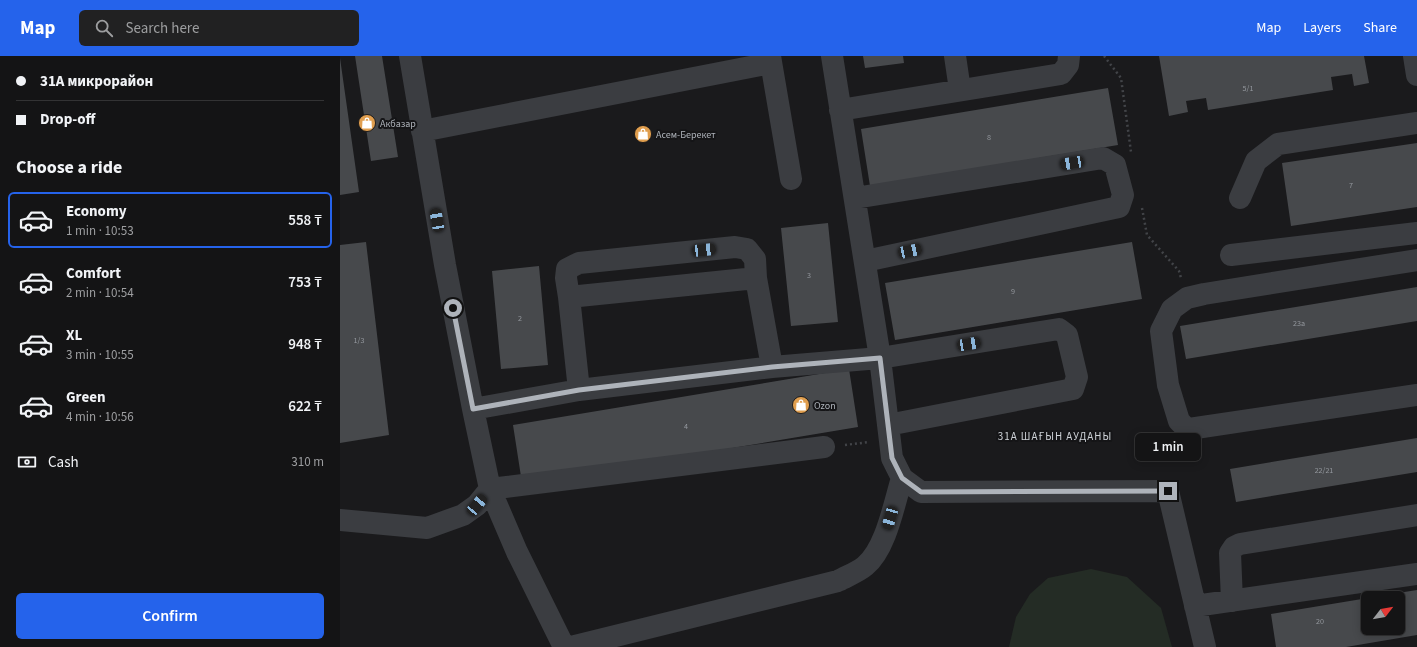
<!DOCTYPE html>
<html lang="en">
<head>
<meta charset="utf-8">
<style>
	body { margin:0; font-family:"Source Sans 3",sans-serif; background:#212122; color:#f1f3f6; height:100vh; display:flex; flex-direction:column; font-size:15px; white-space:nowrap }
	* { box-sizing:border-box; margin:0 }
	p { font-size:13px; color:#9d9ea0 }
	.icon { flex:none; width:22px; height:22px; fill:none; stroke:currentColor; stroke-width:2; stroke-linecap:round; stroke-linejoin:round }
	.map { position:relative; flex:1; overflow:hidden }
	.details { display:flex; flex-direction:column; background:#141415; width:340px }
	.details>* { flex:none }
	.hud { display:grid; align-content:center; height:88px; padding:0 16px; background:#141415 }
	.needle { width:26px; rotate:59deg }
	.buttons { position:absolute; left:1021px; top:535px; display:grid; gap:8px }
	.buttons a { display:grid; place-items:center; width:44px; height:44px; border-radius:6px; background:#141415; box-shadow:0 2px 10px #0003,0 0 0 1px #333334; font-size:20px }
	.end { position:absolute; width:18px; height:18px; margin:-9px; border:5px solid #aeb3ba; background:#111; box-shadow:0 0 0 2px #111 }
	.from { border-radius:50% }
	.bubble { position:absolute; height:28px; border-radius:6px; background:#141415; box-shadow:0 2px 10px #0003,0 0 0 1px #333334; font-size:13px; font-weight:600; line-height:28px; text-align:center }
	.car { position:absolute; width:12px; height:24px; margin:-12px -6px; border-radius:5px; box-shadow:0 0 3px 1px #0007; background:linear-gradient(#222 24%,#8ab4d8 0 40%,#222 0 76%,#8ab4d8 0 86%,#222 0) }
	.hud b { display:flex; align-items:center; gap:14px; height:38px; font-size:15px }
	.hud b+b { border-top:1px solid #333334 }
	.hud i { width:10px; height:10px; background:#f1f3f6 }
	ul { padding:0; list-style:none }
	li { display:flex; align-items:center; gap:12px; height:56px; margin:0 8px 6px; padding:0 8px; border:2px solid transparent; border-radius:6px }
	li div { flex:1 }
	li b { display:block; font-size:15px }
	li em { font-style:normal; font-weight:600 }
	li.selected { border-color:#2563eb }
	li>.icon { width:36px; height:36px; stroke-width:1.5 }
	h2 { padding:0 16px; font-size:18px; line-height:48px }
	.pay { display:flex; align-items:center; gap:10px; height:44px; padding:0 16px; font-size:15px }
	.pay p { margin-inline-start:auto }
	.action { display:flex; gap:8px; margin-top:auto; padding:8px 16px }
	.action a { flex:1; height:46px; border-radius:6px; background:#2563eb; color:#fff; font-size:16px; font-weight:600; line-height:46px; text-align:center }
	header { display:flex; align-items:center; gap:24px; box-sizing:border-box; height:56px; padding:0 20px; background:#2563eb; color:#fff }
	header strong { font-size:19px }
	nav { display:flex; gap:22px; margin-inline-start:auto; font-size:14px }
	.search { width:280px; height:36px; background:#212122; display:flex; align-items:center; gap:10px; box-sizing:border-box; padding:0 14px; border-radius:6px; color:#9d9ea0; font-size:15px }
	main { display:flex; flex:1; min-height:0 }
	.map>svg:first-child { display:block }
	.green { fill:#242c25 }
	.building { fill:#47494c }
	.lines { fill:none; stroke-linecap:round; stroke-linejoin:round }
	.path { stroke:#424448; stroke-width:2.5; stroke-dasharray:2 3; stroke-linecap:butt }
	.minor { stroke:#3b3d41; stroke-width:22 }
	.route { stroke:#aeb3ba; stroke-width:5 }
	.labels { text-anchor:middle; stroke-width:4; stroke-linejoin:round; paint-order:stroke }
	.number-label { font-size:8px; fill:#94989e }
	.poi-label { font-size:10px; fill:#aeb3ba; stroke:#151517; text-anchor:start }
	.neighbourhood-label { font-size:11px; letter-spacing:1px; fill:#ced2d7; stroke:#151517 }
</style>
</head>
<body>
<header>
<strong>Map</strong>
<div class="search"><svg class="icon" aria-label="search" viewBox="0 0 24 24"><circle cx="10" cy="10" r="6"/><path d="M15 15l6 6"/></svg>Search here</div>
<nav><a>Map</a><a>Layers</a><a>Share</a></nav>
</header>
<main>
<section class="details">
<div class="hud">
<b><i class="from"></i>31А микрорайон</b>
<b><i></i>Drop-off</b>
</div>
<h2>Choose a ride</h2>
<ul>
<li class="selected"><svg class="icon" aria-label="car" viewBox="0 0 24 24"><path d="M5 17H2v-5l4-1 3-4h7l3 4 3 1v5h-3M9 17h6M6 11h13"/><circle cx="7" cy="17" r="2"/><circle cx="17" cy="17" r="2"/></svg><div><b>Economy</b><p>1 min · 10:53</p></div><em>558 ₸</em></li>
<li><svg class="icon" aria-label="car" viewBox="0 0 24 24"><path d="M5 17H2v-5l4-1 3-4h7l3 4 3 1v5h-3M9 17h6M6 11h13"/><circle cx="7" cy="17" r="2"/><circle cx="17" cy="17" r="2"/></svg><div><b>Comfort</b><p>2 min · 10:54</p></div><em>753 ₸</em></li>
<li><svg class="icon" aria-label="car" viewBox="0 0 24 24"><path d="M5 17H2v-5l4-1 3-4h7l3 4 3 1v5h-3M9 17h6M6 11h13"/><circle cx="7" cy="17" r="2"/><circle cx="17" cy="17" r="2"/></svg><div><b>XL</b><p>3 min · 10:55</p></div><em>948 ₸</em></li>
<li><svg class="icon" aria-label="car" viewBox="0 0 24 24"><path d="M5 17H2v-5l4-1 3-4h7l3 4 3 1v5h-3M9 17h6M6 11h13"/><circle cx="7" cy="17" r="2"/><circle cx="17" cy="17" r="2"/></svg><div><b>Green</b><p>4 min · 10:56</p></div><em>622 ₸</em></li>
</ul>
<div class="pay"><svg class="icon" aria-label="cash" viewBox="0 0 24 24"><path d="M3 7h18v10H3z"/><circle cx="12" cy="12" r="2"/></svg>Cash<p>310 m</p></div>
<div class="action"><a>Confirm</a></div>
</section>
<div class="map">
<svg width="1077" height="591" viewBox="0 0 1077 591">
	<rect width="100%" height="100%" fill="#1a1a1c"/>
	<path class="green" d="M751,513L787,521L821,552L832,591H669L676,561L690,538L708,522Z"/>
	<path class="building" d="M15,0H42L58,101L31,105Z
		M523,0H563L564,7L525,12Z
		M819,0H1024L1029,27L1014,30L1012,18L991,21L993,34L868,54L866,42L846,45L848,56L829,60Z
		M0,2L19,136L0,139Z
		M768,32L778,89L530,130L521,73Z
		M1077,87V151L951,170L942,107Z
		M488,167L498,266L451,270L441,172Z
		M26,186L49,379L0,387V189Z
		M792,186L802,243L555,284L545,227Z
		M199,210L208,309L161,313L152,215Z
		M1077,231V265L846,303L840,270Z
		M509,313L518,371L182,427L173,369Z
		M1077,382V416L896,446L890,413Z
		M1077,534V579L1006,591H936L931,558L1028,542V572H1058V542L1033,541Z"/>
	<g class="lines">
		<path class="path" d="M764,0L781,22L791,96
			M802,152L807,179L839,215L841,222
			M505,389L529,386"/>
		<path class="minor" d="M70,0L105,209L133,353L150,433L177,496L224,591
			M430,0L451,123
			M492,0L540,302L552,402L562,422L581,436L828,435L865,591
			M615,0L620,34
			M1074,0L1077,19
			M500,54L721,18L728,9L729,0
			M82,75L431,7
			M515,142L763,102L775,109L783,139L779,151L525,205
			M900,142L916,105L938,88L1077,67
			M891,199L1077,177
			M1077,204L864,238L847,242L832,253L821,275L828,329L839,365L846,372L849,373L1077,339
			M229,241L416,222
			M239,334L229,241L226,222L227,213L239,207L395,191L407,193L415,203L416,222L432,311
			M133,353L239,334L432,311L540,302L719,273L727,279L737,321L733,333L548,369
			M0,464L87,472L123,459L137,449L150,433L484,391
			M892,545L890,497L894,491L900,488L1077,459
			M855,550L1077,518
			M231,591L498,525C507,520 518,516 525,510C546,493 554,448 562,422"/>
	</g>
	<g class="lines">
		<path class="route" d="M113,252L133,353L239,334L432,311L540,302L552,402L562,422L581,436L828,435"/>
	</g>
	<defs>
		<g id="shop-disc" transform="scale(0.9)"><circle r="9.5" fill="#e09e4e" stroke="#151517"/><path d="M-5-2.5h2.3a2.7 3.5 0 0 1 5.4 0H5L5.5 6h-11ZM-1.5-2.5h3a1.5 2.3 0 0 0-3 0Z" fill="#fff"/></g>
	</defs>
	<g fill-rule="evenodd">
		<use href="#shop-disc" x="27" y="67"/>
		<use href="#shop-disc" x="303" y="78"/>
		<use href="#shop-disc" x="461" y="349"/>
	</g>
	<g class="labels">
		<g class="number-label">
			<text x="908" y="35">5/1</text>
			<text x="649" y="84">8</text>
			<text x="1011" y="132">7</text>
			<text x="469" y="222">3</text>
			<text x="673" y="238">9</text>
			<text x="180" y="265">2</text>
			<text x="959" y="270">23а</text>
			<text x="19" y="287">1/3</text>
			<text x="346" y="373">4</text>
			<text x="984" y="417">22/21</text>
			<text x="980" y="568">20</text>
		</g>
		<g class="poi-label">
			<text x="40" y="71">Акбазар</text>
			<text x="316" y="82">Асем-Берекет</text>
			<text x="474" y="353">Ozon</text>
		</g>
		<g class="neighbourhood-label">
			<text x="715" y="384">31А ШАҒЫН АУДАНЫ</text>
		</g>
	</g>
</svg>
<div class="buttons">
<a><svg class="needle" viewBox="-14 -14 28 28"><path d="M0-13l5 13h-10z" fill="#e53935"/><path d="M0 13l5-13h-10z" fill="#9d9ea0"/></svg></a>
</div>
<i class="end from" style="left:113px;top:252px"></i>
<i class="end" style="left:828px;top:435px"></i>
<div class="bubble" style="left:795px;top:377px;width:66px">1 min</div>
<i class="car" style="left:732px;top:107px;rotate:261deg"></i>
<i class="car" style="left:97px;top:164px;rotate:350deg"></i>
<i class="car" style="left:364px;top:194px;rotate:84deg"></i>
<i class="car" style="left:570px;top:195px;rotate:78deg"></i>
<i class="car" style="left:629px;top:288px;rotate:81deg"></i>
<i class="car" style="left:137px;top:449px;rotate:40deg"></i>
<i class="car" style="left:550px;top:462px;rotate:196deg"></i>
</div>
</main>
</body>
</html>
